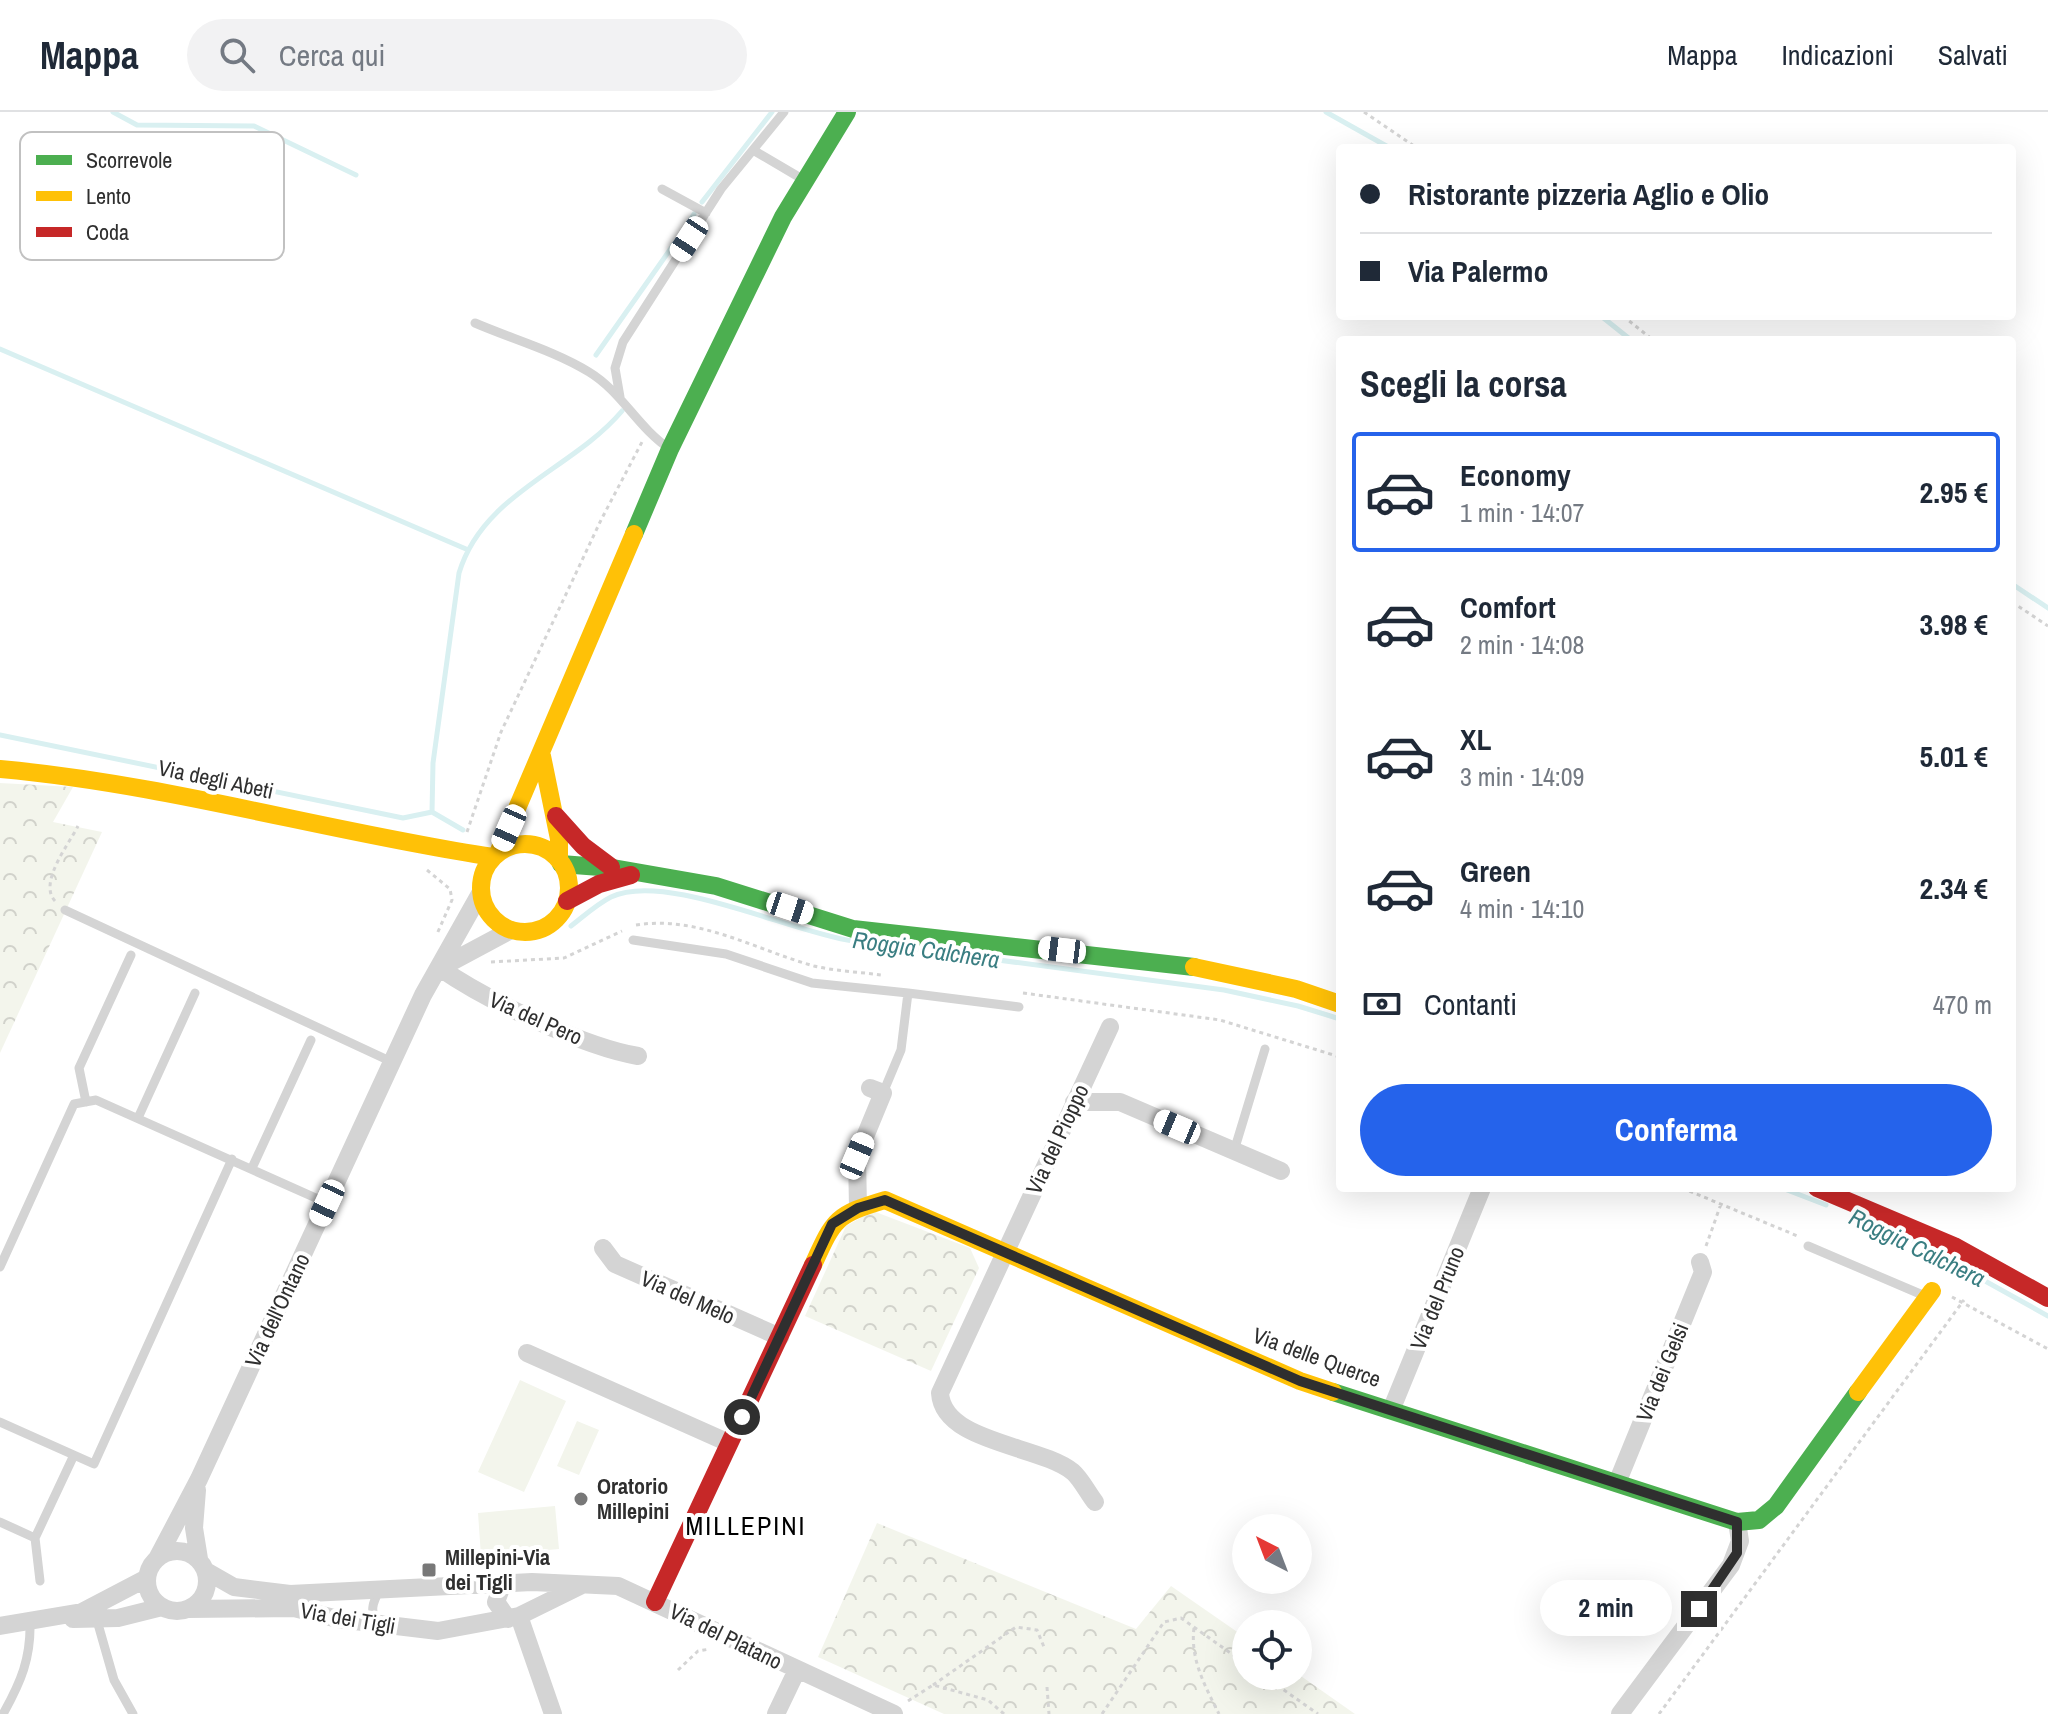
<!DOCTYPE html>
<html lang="it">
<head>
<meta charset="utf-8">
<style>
	body { margin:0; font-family:"Archivo Narrow",sans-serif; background:#f2f2f3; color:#1f2937; height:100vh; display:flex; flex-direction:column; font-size:30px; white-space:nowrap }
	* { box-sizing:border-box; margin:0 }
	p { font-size:26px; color:#747a83 }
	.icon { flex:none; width:44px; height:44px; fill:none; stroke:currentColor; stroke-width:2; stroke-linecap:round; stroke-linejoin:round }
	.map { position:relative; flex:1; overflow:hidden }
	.sheet { position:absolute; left:1336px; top:224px; width:680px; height:856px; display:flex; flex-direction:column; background:#fff; border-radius:8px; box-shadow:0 8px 32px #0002 }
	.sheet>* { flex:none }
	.guide { position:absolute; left:1336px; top:32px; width:680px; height:176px; border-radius:8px; box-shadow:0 8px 32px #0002; display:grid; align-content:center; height:176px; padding:0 24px; background:#fff }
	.needle { width:52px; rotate:318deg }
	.controls { position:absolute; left:1232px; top:1402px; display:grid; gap:16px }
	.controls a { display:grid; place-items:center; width:80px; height:80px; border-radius:50%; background:#fff; box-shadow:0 8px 32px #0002; font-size:40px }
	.end { position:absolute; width:36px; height:36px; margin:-18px; border:10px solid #2f2f2f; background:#fff; box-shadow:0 0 0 4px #fff }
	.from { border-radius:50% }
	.bubble { position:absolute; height:56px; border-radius:28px; background:#fff; box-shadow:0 8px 32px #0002; font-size:26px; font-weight:800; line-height:56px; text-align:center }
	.car { position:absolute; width:24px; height:48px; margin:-24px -12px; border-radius:10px; box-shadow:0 0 6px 2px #0007; background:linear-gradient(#fff 24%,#345 0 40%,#fff 0 76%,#345 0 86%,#fff 0) }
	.guide b { display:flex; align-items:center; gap:28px; height:76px; font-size:30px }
	.guide b+b { border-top:2px solid #e0e1e3 }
	.guide i { width:20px; height:20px; background:#1f2937 }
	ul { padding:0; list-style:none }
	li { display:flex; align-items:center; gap:24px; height:120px; margin:0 16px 12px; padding:0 8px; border:4px solid transparent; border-radius:8px }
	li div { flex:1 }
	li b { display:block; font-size:30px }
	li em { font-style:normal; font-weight:800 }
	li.on { border-color:#2563eb }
	li>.icon { width:72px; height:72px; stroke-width:1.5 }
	h2 { padding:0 24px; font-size:36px; line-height:96px }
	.pay { display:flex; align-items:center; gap:20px; height:88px; padding:0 24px; font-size:30px }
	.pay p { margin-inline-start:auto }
	.button { display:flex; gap:16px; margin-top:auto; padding:16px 24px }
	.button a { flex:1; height:92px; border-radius:48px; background:#2563eb; color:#fff; font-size:32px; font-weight:800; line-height:92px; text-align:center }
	header { display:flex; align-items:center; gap:48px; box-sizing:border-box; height:112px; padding:0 40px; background:#fff; border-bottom:2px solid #e0e1e3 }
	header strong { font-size:38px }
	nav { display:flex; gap:44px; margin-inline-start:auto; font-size:28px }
	.search { width:560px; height:72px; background:#f2f2f3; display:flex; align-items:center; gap:20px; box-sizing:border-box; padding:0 28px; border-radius:44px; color:#747a83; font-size:30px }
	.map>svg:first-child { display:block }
	.green { fill:#f3f5ec }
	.park { fill:url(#park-crowns) }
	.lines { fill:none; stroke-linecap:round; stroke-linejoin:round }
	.stream { stroke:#d9f0f1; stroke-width:5 }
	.path { stroke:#d4d4d4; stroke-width:3; stroke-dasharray:4 4; stroke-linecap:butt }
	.lane { stroke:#d4d4d4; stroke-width:9 }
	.street { stroke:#d4d4d4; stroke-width:18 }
	.fast { stroke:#4caf50; stroke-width:18 }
	.slow { stroke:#ffc107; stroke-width:18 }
	.jam { stroke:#c62828; stroke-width:18 }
	.route { stroke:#2f2f2f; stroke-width:10 }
	.poi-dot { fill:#787878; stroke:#fff; stroke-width:3 }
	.labels { text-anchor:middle; stroke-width:8; stroke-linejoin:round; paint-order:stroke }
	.street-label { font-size:22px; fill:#2f2f2f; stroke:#fff }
	.poi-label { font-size:22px; font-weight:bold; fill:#2f2f2f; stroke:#fff; text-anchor:start }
	.water-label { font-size:24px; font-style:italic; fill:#3a7e82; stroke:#fff }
	.quarter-label { font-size:26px; letter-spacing:2px; fill:#000; stroke:#fff }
	.key { fill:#fff; stroke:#c1c1c1; stroke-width:2 }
	.key-label { font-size:22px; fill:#2f2f2f }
</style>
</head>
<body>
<header>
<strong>Mappa</strong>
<div class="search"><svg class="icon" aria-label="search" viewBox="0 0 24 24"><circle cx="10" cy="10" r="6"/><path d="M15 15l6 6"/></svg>Cerca qui</div>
<nav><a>Mappa</a><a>Indicazioni</a><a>Salvati</a></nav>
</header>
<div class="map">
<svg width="2048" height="1602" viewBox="0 0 2048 1602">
	<defs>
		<pattern id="park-crowns" width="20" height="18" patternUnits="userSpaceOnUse" patternTransform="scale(2)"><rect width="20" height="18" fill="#f3f5ec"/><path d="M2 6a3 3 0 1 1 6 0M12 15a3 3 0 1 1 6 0" fill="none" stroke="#d1d2cb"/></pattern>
	</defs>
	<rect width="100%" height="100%" fill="#fff"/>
	<path class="green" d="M520,1268L566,1289L524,1380L478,1360Z
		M577,1309L599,1318L579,1363L557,1354Z
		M555,1394L559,1437L481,1444L478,1401Z"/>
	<path class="park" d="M0,671L73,675L53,710L102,720L0,941Z
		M873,1099L970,1136L979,1156L931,1259L805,1204L846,1114Z
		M877,1411L1136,1517L1171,1474L1246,1526V1564L1298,1562L1355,1602H944L818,1545Z"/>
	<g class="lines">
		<path class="stream" d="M113,0L137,13L254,14L356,63
			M1326,0L1390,36
			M702,90L772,0
			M681,123L694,102
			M1601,204L1631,228
			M0,237L466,437
			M596,243L674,132
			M2012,472L2048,496
			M0,623L403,706L432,700
			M463,718L432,700L433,651L459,461C483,381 572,358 622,299
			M571,814C584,804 597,792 611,785C665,759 793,821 853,829
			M863,830L1224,878L1298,894L1340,907
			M1782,1076L1826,1093
			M1913,1129L2048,1204"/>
		<path class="path" d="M1364,0L1417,36
			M1623,204L1653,228
			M2012,490L2048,514
			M467,720L501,620L601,408L642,330
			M427,758L450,777L452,788L437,822
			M55,789C38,771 69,732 78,714
			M636,813C698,803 756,838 814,854C835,859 859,860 881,863
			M491,850L564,846L622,819
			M1023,881L1220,908L1340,945
			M1682,1076L1800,1125
			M1706,1134L1721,1092
			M1952,1185L2048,1237
			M1194,1516C1190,1547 1205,1574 1219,1602
			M678,1558L698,1539L710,1537
			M1264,1564L1318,1602
			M933,1573L1016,1515L1037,1518L1044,1535
			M1047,1575L1049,1602
			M908,1589L933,1573L988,1588L1004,1602
			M1102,1602L1164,1510L1181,1506L1246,1552
			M1659,1602L1964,1188"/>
		<path class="lane" d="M753,38L804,68
			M662,77L706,101
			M475,211C512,227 555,239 589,260C622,280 638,316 670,337
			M620,285L615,256L623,230L721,77L784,0
			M65,798L392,950
			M633,828L726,842L812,871L908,881
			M883,981L901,938L908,881L1019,895
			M86,990L79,956L131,843
			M138,1006L195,881
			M1234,1039L1265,937
			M252,1056L311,928
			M1808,1134L1925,1184
			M0,1155L74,992L96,988L327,1091
			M0,1310L94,1352L232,1047
			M0,1410L35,1426L74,1343
			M35,1426L40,1469
			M96,1505L114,1568L133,1602
			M378,1511C369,1500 373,1490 379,1479
			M3,1602C21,1570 31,1546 30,1510"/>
		<path class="street" d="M440,856C486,888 584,935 638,944
			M440,856L511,818
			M1074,990H1120L1281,1059
			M858,1096L857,1044L883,981L870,976
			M603,1136L615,1152L780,1225
			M527,1241L729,1331
			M1392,1296L1482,1076
			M1617,1371L1703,1160L1700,1150
			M197,1378L194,1416L199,1447
			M1095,1390C1088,1381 1081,1367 1073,1360C1040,1333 943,1331 940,1281L1110,915
			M147 1469a30 30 0 1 1 60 0a30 30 0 1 1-60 0Z
			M158,1445L199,1367L423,883L481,780
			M206,1459L234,1475L290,1482L532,1470L618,1474L894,1602
			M503,1471L496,1490L508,1507
			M188,1497L294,1496L338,1507L438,1519L519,1504L582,1473
			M519,1504L553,1602
			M73,1507L118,1506L162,1495
			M0,1514L82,1500L147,1466
			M776,1602L797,1558
			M1620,1602L1731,1453L1740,1429L1737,1410"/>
		<path class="fast" d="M634,422L670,337L783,105L847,0
			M561,752L613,756L716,774L853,817L1194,855
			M1333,1280L1737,1410L1759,1408L1776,1394L1858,1280"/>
		<path class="slow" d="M542,644L559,727V747
			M0,657C167,672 328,720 493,745
			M481 776a44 44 0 1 1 88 0a44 44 0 1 1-88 0Z
			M498,741L634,422
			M1194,855L1296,877L1340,892
			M813,1153C834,1107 835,1103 885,1088L1300,1269L1333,1280
			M1858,1280L1932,1179"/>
		<path class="jam" d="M556,704L583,734L611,755
			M567,789L599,772L631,763
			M1817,1076L1954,1134L2048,1186
			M655,1490L813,1153"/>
	</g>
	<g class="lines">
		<path class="route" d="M742,1305L832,1112L858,1096L885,1088L1300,1269L1737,1410V1441L1699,1497"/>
	</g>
	<g class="poi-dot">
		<circle cx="581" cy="1387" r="8"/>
		<rect x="421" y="1450" width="16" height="16" rx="4"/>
	</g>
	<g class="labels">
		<g class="street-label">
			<text transform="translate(216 667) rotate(12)" y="8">Via degli Abeti</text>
			<text transform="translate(536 906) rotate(24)" y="8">Via del Pero</text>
			<text transform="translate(1057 1027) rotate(-65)" y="8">Via del Pioppo</text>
			<text transform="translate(688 1185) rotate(24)" y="8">Via del Melo</text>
			<text transform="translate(1437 1186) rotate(-68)" y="8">Via del Pruno</text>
			<text transform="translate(277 1198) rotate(-65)" y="8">Via dell'Ontano</text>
			<text transform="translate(1317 1245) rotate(20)" y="8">Via delle Querce</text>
			<text transform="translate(1662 1260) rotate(-68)" y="8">Via dei Gelsi</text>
			<text transform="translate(348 1506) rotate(10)" y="8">Via dei Tigli</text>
			<text transform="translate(726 1524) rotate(26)" y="8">Via del Platano</text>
		</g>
		<g class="poi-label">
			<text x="597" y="1382">Oratorio<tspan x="597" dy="25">Millepini</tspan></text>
			<text x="445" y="1453">Millepini-Via<tspan x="445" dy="25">dei Tigli</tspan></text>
		</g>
		<g class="water-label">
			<text transform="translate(926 838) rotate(8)" y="8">Roggia Calchera</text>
			<text transform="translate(1917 1136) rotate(26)" y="8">Roggia Calchera</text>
		</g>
		<g class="quarter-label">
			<text x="746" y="1423">MILLEPINI</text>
		</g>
	</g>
	<rect x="20" y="20" width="264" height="128" rx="12" class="key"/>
	<rect x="36" y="43" width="36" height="10" fill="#4caf50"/>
	<rect x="36" y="79" width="36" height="10" fill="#ffc107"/>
	<rect x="36" y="115" width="36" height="10" fill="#c62828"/>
	<g class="key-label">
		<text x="86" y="56">Scorrevole</text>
		<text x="86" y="92">Lento</text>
		<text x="86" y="128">Coda</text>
	</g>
</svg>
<div class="controls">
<a><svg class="needle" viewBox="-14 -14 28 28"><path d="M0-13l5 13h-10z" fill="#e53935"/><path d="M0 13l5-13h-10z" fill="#747a83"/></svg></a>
<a><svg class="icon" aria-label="locate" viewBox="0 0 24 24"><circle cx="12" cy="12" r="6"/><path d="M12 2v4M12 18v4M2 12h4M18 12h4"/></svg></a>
</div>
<i class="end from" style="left:742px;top:1305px"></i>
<i class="end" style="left:1699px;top:1497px"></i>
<div class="bubble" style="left:1540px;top:1468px;width:132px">2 min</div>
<i class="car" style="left:689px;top:127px;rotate:213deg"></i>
<i class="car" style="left:509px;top:716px;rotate:204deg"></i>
<i class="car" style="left:790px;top:796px;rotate:108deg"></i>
<i class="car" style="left:1062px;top:838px;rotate:277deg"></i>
<i class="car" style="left:1177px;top:1015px;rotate:293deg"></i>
<i class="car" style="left:857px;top:1044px;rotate:23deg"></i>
<i class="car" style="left:327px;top:1091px;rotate:205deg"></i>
<div class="guide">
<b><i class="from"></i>Ristorante pizzeria Aglio e Olio</b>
<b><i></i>Via Palermo</b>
</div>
<section class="sheet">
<h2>Scegli la corsa</h2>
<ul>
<li class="on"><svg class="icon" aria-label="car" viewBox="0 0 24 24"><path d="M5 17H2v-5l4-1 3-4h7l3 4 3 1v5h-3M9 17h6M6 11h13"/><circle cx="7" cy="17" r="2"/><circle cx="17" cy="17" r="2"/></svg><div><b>Economy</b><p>1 min · 14:07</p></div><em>2.95 €</em></li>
<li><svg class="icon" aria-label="car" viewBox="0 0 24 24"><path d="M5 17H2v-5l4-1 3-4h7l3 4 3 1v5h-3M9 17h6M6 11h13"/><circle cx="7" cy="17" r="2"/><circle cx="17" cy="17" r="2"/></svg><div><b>Comfort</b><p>2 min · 14:08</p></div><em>3.98 €</em></li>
<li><svg class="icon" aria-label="car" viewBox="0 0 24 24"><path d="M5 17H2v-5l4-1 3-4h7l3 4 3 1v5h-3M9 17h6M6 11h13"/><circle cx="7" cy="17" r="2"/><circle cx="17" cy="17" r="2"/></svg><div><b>XL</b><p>3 min · 14:09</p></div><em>5.01 €</em></li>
<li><svg class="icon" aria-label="car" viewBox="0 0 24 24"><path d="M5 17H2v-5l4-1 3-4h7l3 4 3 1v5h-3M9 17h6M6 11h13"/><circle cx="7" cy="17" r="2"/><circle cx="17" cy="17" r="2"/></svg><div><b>Green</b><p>4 min · 14:10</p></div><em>2.34 €</em></li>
</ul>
<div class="pay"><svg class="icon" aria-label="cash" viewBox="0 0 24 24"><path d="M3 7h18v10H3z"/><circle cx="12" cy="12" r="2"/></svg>Contanti<p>470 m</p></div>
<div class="button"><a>Conferma</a></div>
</section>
</div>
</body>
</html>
